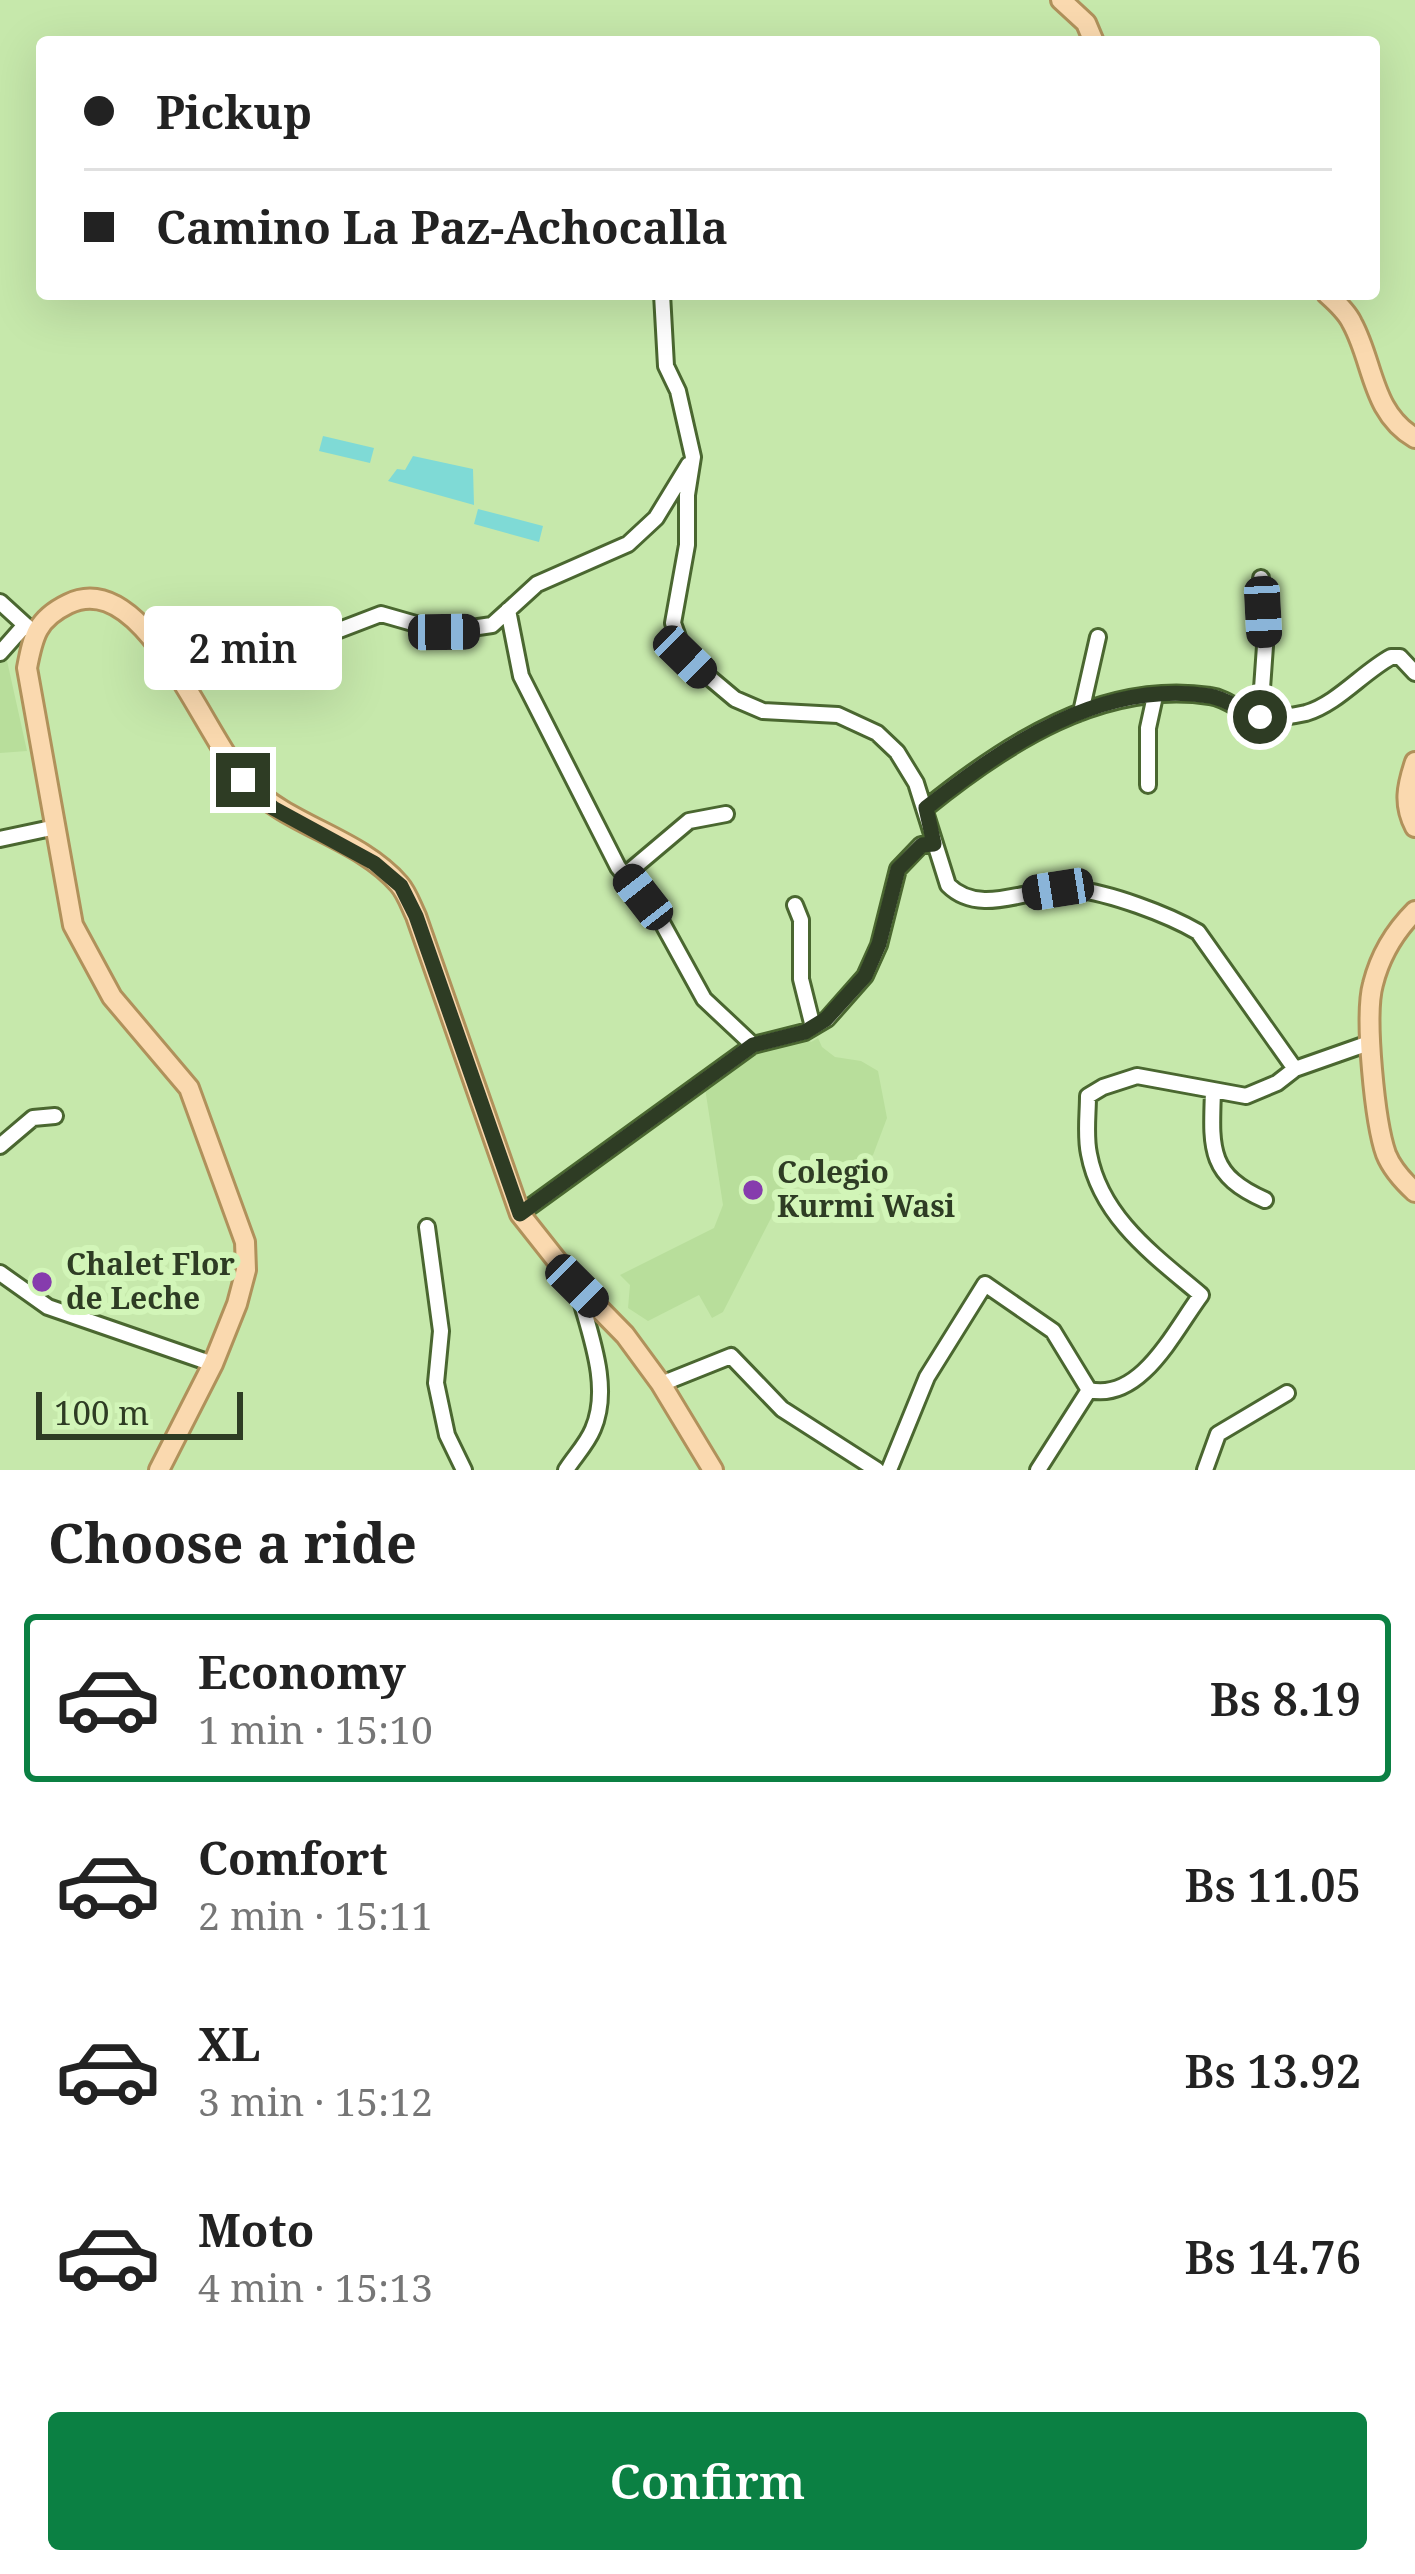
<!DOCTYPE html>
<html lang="en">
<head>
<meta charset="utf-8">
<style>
	body { margin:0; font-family:"Noto Serif",serif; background:#f2f2f2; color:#222; height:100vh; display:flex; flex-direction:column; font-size:45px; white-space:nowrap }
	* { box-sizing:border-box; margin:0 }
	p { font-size:39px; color:#767676 }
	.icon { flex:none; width:66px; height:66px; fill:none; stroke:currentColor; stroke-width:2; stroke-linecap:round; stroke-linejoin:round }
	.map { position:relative; height:1470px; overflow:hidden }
	.side { display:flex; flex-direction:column; background:#fff; flex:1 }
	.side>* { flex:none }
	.banner { position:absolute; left:36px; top:36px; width:1344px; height:264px; border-radius:12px; box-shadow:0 12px 48px #0002; display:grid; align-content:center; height:264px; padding:0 48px; background:#fff }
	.scale { position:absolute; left:36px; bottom:30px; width:207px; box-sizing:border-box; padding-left:12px; border:6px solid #2e3c24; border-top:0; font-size:33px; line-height:42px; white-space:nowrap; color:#2e3c24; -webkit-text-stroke:9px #d2f5b8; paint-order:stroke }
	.end { position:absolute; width:54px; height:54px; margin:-27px; border:15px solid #2e3c24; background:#fff; box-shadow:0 0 0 6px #fff }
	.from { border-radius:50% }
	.bubble { position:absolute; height:84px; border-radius:12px; background:#fff; box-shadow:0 12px 48px #0002; font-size:39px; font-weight:600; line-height:84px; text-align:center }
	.car { position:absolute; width:36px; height:72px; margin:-36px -18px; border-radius:15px; box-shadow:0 0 9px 3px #0007; background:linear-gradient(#222 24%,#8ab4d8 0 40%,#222 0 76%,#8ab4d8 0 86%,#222 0) }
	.banner b { display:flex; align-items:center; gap:42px; height:114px; font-size:45px }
	.banner b+b { border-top:3px solid #e0e0e0 }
	.banner i { width:30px; height:30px; background:#222 }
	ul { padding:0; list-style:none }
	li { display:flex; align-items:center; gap:36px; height:168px; margin:0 24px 18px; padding:0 24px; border:6px solid transparent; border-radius:12px }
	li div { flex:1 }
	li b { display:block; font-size:45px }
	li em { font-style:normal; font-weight:600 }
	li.active { border-color:#0b8043 }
	li>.icon { width:108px; height:108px; stroke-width:1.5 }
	h2 { padding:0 48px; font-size:54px; line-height:144px }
	.primary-button { display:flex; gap:24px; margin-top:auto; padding:24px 48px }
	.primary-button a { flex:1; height:138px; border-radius:12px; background:#0b8043; color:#fff; font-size:48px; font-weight:600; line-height:138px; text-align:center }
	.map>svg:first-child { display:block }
	.built { fill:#b8de9b }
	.building { fill:#7fdad6 }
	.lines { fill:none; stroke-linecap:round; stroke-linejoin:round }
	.minor-casing { stroke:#4a6730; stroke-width:20 }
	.major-casing { stroke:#b0915b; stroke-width:24 }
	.minor { stroke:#fff; stroke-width:14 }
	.major { stroke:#fad9af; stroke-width:18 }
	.route { stroke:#2e3c24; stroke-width:15 }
	.poi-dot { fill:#863cad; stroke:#d2f5b8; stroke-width:4.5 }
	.labels { text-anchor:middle; stroke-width:12; stroke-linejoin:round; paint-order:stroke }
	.poi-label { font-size:30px; font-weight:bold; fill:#2e3c24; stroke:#d2f5b8; text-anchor:start }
</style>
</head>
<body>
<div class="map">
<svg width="1415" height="1470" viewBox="0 0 1415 1470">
	<rect width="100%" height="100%" fill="#c6e8ab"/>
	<path class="built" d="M0,638H2L27,751L0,753Z
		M804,1037L811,1042L818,1038L822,1047L835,1057L861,1061L878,1071L887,1118L873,1155L852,1170H799L793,1175L723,1312L712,1318L699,1295L648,1321L628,1308L630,1285L620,1275L714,1228L723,1205L705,1088L755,1050Z"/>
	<path class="building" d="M323,436L374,448L370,463L319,451Z
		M413,456L473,469L474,505L388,481L397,469L405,470Z
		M478,509L543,526L539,542L474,524Z"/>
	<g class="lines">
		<g class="minor-casing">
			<path id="minor" d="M662,294L666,366L678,391L693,457L687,495V545L673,623L685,657L735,699L763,711L838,715L877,733L897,752L916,783L948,885C982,919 1033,884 1074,889C1110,893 1167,914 1198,932L1295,1069L1369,1043
				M0,602L34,633
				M508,610L521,676L618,867L660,919L704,999L753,1045
				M158,642L221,629L334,632L381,614L444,632L492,625L537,584L628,544L656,518L689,464
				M0,653L24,626
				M1081,712L1098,637
				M1260,717L1265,646L1261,578
				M1148,785V728L1155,696
				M926,808C1005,744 1102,680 1210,696C1226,698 1237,709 1251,715C1265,721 1292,716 1306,713C1337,704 1363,672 1391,657H1400L1415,673
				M0,839L56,827
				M625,875L689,821L726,814
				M795,905L801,920V979L812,1023L810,1029
				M1213,1091C1211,1148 1208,1175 1265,1200
				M0,1146L33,1118L55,1116
				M520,1214L753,1045L805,1032L827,1019L865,976L879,945L898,869L921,845L935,844
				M427,1227L441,1331L436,1383L447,1435L464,1470
				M0,1273L48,1307L213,1364
				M661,1384L731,1356L782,1409L877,1470
				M566,1470C574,1457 587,1444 593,1429C612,1385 588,1330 577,1286
				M889,1470L927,1377L985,1284L1053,1331L1089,1390
				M1038,1470L1089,1390C1141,1402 1174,1331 1201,1295C1155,1256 1101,1218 1089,1154C1085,1136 1088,1114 1088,1096L1103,1087L1137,1076L1246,1096L1277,1083L1295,1069
				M1205,1470L1218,1434L1287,1393"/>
		</g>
		<g class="major-casing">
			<path id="major" d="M1061,0L1086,23L1094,42
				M1327,294C1336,302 1347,312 1352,323C1374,363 1371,412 1415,438
				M1415,762C1407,786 1403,804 1415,827
				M1415,911C1395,931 1380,956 1373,984C1364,1016 1375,1123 1386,1154C1392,1169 1403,1181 1415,1192
				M159,1470L213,1364L237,1304L246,1270L245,1242L189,1088L112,997L73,925L27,668C33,636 37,619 68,604C145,566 205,741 248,784C291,827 359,838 399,884C407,893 411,906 416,916L520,1214L577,1286L625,1335L661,1384L713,1470"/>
		</g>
		<use href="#minor" class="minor"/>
		<use href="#major" class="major"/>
	</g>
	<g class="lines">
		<path class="route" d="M243,780L273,808L374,863L401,886L416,916L520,1214L753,1045L805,1032L826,1019L865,976L879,944L898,869L922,845L934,844L926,808C1006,745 1102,679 1210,696C1229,699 1242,713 1260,717"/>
	</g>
	<g class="poi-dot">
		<circle cx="753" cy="1190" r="12"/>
		<circle cx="42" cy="1282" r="12"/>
	</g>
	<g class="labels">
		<g class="poi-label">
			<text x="777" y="1183">Colegio<tspan x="777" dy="34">Kurmi Wasi</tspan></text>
			<text x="66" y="1275">Chalet Flor<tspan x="66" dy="34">de Leche</tspan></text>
		</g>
	</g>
</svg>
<div class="scale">100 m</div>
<i class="end from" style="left:1260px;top:717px"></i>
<i class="end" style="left:243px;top:780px"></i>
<div class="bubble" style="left:144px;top:606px;width:198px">2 min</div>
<i class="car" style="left:1263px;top:612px;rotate:177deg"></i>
<i class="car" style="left:444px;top:632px;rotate:89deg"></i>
<i class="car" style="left:685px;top:657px;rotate:134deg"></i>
<i class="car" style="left:1058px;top:889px;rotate:261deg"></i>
<i class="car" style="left:643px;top:897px;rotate:322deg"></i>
<i class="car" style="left:577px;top:1286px;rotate:135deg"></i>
<div class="banner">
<b><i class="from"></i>Pickup</b>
<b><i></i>Camino La Paz-Achocalla</b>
</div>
</div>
<section class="side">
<h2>Choose a ride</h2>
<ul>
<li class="active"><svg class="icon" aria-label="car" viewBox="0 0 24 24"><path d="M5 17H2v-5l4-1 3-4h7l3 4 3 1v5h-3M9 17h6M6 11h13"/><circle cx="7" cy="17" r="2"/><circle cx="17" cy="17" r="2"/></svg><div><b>Economy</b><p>1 min · 15:10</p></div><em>Bs 8.19</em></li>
<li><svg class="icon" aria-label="car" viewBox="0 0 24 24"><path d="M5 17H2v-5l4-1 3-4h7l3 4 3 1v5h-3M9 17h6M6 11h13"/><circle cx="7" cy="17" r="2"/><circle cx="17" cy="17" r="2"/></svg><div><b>Comfort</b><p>2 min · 15:11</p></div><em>Bs 11.05</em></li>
<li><svg class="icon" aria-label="car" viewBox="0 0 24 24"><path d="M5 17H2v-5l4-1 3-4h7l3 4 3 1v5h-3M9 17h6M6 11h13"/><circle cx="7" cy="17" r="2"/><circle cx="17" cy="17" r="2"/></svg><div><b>XL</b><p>3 min · 15:12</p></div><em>Bs 13.92</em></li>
<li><svg class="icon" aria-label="car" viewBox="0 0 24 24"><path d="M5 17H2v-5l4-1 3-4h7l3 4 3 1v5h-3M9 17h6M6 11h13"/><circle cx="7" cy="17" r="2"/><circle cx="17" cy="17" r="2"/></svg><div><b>Moto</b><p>4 min · 15:13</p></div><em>Bs 14.76</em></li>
</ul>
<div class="primary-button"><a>Confirm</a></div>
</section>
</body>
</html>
